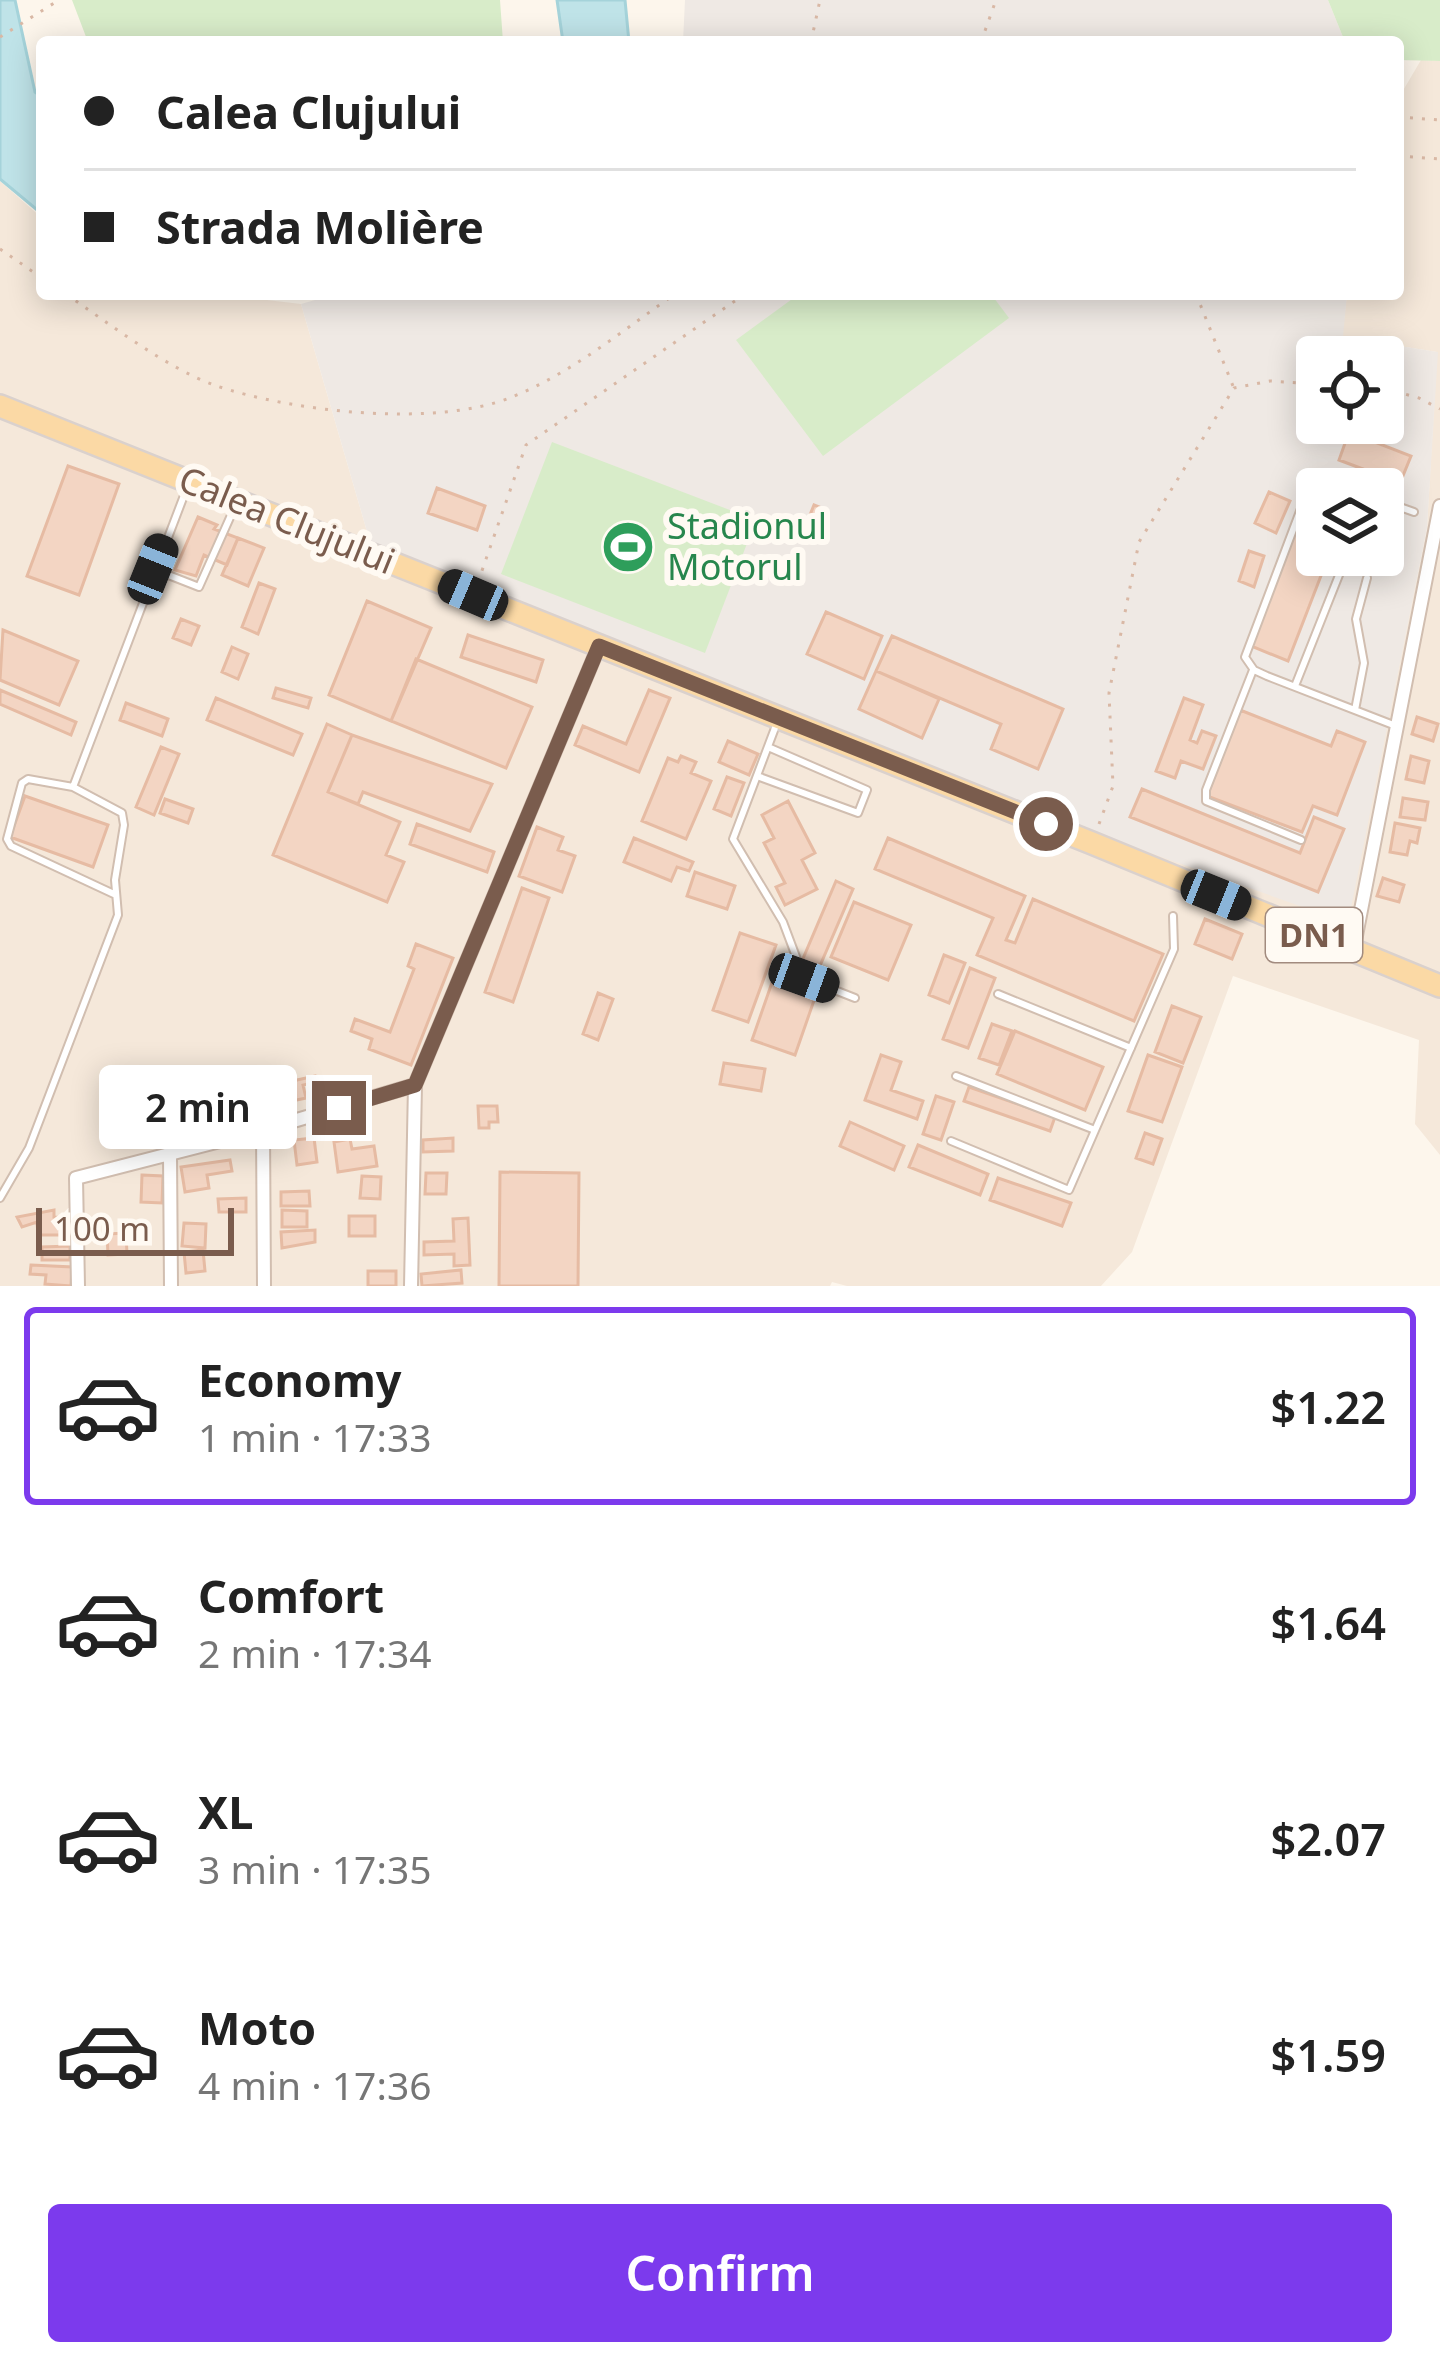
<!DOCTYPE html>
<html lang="en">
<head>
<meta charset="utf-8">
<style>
	body { margin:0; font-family:"Noto Sans",sans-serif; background:#f6f6f6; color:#222; height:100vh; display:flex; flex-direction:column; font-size:45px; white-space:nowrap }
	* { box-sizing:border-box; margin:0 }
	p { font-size:39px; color:#767676 }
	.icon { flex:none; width:66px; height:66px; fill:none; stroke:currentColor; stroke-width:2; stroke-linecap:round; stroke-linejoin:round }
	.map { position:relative; height:1286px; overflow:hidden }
	.details { display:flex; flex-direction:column; background:#fff; flex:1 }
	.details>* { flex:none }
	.top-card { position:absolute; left:36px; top:36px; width:1368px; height:264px; border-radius:12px; box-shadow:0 6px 30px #0003; display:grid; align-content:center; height:264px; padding:0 48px; background:#fff }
	.fabs { position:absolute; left:1296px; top:336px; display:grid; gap:24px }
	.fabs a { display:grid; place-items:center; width:108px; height:108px; border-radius:12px; background:#fff; box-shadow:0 6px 30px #0003; font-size:60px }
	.scale { position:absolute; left:36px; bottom:30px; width:198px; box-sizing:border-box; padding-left:12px; border:6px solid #7a5c4d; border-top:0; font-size:33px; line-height:42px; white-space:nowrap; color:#7a5c4d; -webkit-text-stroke:9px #fffaf3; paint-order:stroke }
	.end { position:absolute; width:54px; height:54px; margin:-27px; border:15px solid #7a5c4d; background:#fff; box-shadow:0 0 0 6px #fff }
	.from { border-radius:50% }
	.bubble { position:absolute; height:84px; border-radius:12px; background:#fff; box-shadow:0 6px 30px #0003; font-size:39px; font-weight:600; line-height:84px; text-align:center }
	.car { position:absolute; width:36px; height:72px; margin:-36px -18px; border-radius:15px; box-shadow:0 0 9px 3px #0007; background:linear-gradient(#222 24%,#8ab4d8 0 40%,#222 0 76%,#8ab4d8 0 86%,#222 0) }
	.top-card b { display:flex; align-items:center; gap:42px; height:114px; font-size:45px }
	.top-card b+b { border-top:3px solid #e0e0e0 }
	.top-card i { width:30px; height:30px; background:#222 }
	ul { padding:21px 0 0; list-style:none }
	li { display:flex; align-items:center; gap:36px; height:198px; margin:0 24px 18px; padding:0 24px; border:6px solid transparent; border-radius:12px }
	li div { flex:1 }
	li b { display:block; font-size:45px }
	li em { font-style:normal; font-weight:600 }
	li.selected { border-color:#7c3aed }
	li>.icon { width:108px; height:108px; stroke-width:1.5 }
	.action { display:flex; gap:24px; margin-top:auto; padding:24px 48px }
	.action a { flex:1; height:138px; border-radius:12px; background:#7c3aed; color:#fff; font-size:48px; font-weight:600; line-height:138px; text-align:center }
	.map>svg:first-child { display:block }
	.residential { fill:#f5e8da }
	.industrial { fill:#efe9e4; fill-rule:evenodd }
	.green { fill:#d8ecc9 }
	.water { fill:#bfe3e8; stroke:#a5d3da; stroke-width:3 }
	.building { fill:#f3d5c3; stroke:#e6bba3; stroke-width:3 }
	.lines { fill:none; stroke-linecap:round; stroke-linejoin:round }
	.service-casing { stroke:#d1beb0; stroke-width:10 }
	.minor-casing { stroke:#d1beb0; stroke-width:16 }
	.primary-casing { stroke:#dad1cd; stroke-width:26 }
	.path { stroke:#d9b8a5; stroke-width:3; stroke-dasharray:3 9; stroke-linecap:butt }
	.service { stroke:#fff; stroke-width:6 }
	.minor { stroke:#fff; stroke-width:12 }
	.primary { stroke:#fbd9a5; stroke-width:21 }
	.route { stroke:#7a5c4d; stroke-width:15 }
	.labels { text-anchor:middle; stroke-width:12; stroke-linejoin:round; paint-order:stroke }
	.shield { fill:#fffaf3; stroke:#a28b7f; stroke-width:3 }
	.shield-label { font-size:33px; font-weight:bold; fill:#7a5c4d }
	.street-label { font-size:36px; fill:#7a5c4d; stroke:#fffaf3 }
	.leisure-label { font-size:36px; fill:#27864d; stroke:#fffaf3; text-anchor:start }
</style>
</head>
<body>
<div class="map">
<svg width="1440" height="1286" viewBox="0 0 1440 1286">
	<rect width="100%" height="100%" fill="#fdf6ec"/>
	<path class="residential" d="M1421,60L1440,61V1155L1415,1124L1419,1040L1233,976L1132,1252L1101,1286H847L832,1282L830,1286H0V181L42,218V294H216L301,304L370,542L1347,923L1427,528L1437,352L1342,337L1347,294H1398V99Z"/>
	<path class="industrial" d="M685,0H1328L1345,42H683Z
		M336,294H1347L1343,337L1438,352L1427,528L1348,923L811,733L599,646L370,542L301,304ZM1317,357H1383V423H1317ZM1317,489H1383V555H1317Z"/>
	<path class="green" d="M72,0H500L503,42H88Z
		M1328,0H1440V61L1398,60V42H1345Z
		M799,294H991L1009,318L823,456L736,340Z
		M552,442L756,520L705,653L501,574Z"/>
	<path class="water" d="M0,0H15L35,92L42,97V214L0,179Z
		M557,0H625L629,42H563Z"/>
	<path class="building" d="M1349,432L1411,456L1400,483L1339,460Z
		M68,466L119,484L79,595L27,576Z
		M437,488L485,506L477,530L428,513Z
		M1269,492L1290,501L1276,533L1255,523Z
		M814,505L827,510L816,537L803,532Z
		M1305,506L1317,511V555H1329L1288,661L1251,646Z
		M198,517L217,525L214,529L238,538L227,565L204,555L196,576L175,570Z
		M238,538L264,548L248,586L222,575Z
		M1249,551L1264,556L1254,587L1239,581Z
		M259,583L275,589L258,634L242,627Z
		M367,601L431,628L391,721L329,695Z
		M826,612L882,636L864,679L807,654Z
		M181,619L199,626L191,645L173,638Z
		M3,630L78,661L59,705L0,680Z
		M468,635L543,660L536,682L461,657Z
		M892,636L1063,709L1038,769L991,749L1001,724L876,671Z
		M232,647L248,654L238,679L222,672Z
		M416,659L532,707L506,768L391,721Z
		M876,671L939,699L922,738L859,709Z
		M276,688L311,698L308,708L273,698Z
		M0,690L76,722L71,735L0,704Z
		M649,690L670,698L639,772L575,745L583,726L626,744Z
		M216,698L302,734L293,755L207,720Z
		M1184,698L1203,705L1190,740L1197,743L1202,731L1216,736L1203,769L1181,761L1175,778L1156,771Z
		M126,703L168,719L162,736L120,720Z
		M1240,710L1331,746L1337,731L1365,742L1337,815L1313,806L1302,832L1207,796Z
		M1417,717L1438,724L1433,741L1412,734Z
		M327,724L352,735L328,792L400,822L386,855L404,862L387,902L273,855Z
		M352,735L492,784L470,831L363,792L358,804L328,792Z
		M728,741L758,754L749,775L719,762Z
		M161,747L179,754L154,815L136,807Z
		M681,756L696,762L691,773L711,781L686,839L642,821L668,758L678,762Z
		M1411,756L1429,761L1424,783L1406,779Z
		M727,777L744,783L731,816L714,809Z
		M1142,789L1300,853L1314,817L1344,829L1318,892L1130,817Z
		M25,796L108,825L93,867L10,837Z
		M1403,798L1428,802L1425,820L1400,817Z
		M165,799L193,809L188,823L160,813Z
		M788,801L815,853L802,860L817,889L785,905L776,887L785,883L764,843L774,838L762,815Z
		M1395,823L1420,828L1417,843L1410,841L1407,855L1390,852Z
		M417,824L494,852L487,872L410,844Z
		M537,827L563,837L558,850L575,856L562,892L519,876Z
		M634,838L693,862L689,871L677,867L671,881L624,862Z
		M888,838L1025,896L1006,940L1015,943L1033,899L1163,954L1134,1021L977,955L993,918L875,869Z
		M695,872L735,886L727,909L687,896Z
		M1383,878L1404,885L1399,902L1377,896Z
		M836,881L853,889L819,968L802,961Z
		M522,888L549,898L513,1002L485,992Z
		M854,902L911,925L888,980L831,957Z
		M1205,919L1242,934L1232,959L1195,944Z
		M740,933L776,945L748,1022L713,1010Z
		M416,944L453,958L411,1065L369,1049L372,1039L351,1031L355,1019L390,1032L414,969L408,966Z
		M944,955L965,963L949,1003L929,995Z
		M970,968L995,978L968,1048L943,1039Z
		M775,974L818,989L795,1055L752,1040Z
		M598,993L613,999L598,1040L583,1034Z
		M1172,1006L1201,1017L1183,1063L1155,1052Z
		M992,1024L1012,1031L999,1065L979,1058Z
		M1015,1031L1103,1067L1085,1110L997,1074Z
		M881,1055L901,1062L891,1090L923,1101L917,1119L865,1100Z
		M1148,1055L1182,1067L1162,1122L1128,1111Z
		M724,1063L765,1069L761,1091L720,1084Z
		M315,1076L316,1082L303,1085L306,1098L292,1101L288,1082Z
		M969,1087L1055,1117L1050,1131L964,1101Z
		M238,1091L244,1118L205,1127L198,1100Z
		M936,1096L954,1102L941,1140L923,1134Z
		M478,1106H497L498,1122H489V1128H479Z
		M850,1122L904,1146L894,1170L840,1146Z
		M1145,1133L1162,1139L1153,1164L1136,1158Z
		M314,1138L317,1162L297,1165L294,1140Z
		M453,1138V1151L423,1152V1140Z
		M350,1139L352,1149L374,1146L377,1166L338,1172L334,1142Z
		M918,1145L988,1174L980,1195L909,1167Z
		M230,1160L232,1171L207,1175L209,1188L185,1192L181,1167Z
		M500,1172L579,1173L578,1286H499Z
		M426,1173H447L446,1194H425Z
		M142,1175L163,1176L162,1203L141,1202Z
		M362,1176L381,1177L380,1199L360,1198Z
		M998,1178L1071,1203L1062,1226L990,1200Z
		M309,1191L310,1206H281V1192Z
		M246,1198V1212H219L218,1199Z
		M54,1210V1217L69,1218V1235H38L37,1222L22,1227L17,1217Z
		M282,1210L307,1211V1227H282Z
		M349,1216H375V1236H349Z
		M468,1218L470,1265L454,1266V1254L424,1255V1242L454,1241L453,1219Z
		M184,1223L206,1224L205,1248L182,1246Z
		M315,1230V1242L282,1248L281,1232Z
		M126,1233L127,1254L108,1255L107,1234Z
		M70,1246V1260H42V1247Z
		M203,1250L205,1271L186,1273L184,1252Z
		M31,1265L72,1267L71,1286L45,1284L46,1275L30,1274Z
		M461,1270L462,1283L422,1286L421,1274Z
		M368,1271H396V1286H368Z"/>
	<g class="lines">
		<g class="service-casing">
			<path id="service" d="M1352,489L1330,481L1308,490L1245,657L1254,670L1267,676L1396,726
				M1383,501L1414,512
				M153,569L199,587L236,504
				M1253,670L1206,790V801L1301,840
				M1295,686L1347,555
				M1355,710L1364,663L1356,619L1367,578
				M778,720L733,839L783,922L804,978L855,998
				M757,776L858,813L867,790L768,747
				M73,787L28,779L22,783L7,839L11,846L116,895
				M998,994L1131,1048
				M956,1076L1095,1130
				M951,1141L1069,1190L1174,949L1173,916
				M0,1198L29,1148L118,915L115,880L124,825L122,813L73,787L188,485"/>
		</g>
		<g class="minor-casing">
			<path id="minor" d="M1353,951L1440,506
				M263,1130L264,1286
				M170,1155L171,1286
				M78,1286L76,1178L263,1130L415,1085
				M411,1286L415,1085L599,646"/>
		</g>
		<g class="primary-casing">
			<path id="primary" d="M0,406L1092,843L1440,986"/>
		</g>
		<path class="path" d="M0,37L59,0
			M811,42L820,0
			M981,42L996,0
			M1398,117L1440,120
			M1398,156L1440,159
			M0,249L42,278
			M66,294C108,323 167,368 214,385C292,412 436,428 512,397C572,373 623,330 675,294
			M1196,294L1233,386
			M1383,388L1419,398L1440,409
			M478,582L526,445L745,294
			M1099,824L1113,786L1109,693L1139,542L1234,388L1270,381L1317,384"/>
		<use href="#service" class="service"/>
		<use href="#minor" class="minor"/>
		<use href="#primary" class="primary"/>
	</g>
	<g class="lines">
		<path class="route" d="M339,1108L415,1085L599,646L1046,824"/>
	</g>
	<defs>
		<g id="stadium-disc" transform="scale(2.7)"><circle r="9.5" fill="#2e9e5b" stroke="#fffaf3"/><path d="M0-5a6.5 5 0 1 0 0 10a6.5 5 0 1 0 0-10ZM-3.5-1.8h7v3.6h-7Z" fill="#fff"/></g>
	</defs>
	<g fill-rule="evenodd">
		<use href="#stadium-disc" x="628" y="547"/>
	</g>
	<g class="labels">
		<rect class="shield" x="1266" y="908" width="96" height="54" rx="9"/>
		<g class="shield-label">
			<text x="1314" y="947">DN1</text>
		</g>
		<g class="street-label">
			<text transform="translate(287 520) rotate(22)" y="13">Calea Clujului</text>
		</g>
		<g class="leisure-label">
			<text x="667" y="539">Stadionul<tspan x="667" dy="41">Motorul</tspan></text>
		</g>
	</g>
</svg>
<div class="fabs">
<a><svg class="icon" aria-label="locate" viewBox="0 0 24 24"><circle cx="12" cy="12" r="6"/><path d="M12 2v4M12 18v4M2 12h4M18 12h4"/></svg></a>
<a><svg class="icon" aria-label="layers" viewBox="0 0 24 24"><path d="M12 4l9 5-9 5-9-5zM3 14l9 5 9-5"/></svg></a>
</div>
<div class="scale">100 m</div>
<i class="end from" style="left:1046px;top:824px"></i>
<i class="end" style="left:339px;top:1108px"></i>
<div class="bubble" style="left:99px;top:1065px;width:198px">2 min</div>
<i class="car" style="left:153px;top:569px;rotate:22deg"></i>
<i class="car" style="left:473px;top:595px;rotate:293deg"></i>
<i class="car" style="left:1216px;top:895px;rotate:112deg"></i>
<i class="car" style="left:804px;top:978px;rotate:110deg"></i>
<div class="top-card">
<b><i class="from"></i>Calea Clujului</b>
<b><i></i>Strada Molière</b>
</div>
</div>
<section class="details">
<ul>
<li class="selected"><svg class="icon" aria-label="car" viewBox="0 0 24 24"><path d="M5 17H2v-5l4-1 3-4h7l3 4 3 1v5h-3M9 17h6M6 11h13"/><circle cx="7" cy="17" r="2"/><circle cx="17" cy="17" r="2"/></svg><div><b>Economy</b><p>1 min · 17:33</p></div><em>$1.22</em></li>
<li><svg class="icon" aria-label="car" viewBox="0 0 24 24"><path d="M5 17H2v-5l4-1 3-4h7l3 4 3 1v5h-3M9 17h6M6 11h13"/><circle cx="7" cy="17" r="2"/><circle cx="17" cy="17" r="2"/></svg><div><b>Comfort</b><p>2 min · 17:34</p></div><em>$1.64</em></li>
<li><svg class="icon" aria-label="car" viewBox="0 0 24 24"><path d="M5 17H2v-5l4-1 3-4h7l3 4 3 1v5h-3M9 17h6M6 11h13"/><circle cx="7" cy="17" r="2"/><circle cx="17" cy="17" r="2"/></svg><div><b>XL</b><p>3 min · 17:35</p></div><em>$2.07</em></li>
<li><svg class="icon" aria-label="car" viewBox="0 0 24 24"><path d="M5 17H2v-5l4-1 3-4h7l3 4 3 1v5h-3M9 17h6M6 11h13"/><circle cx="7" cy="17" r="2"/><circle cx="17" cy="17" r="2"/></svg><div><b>Moto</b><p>4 min · 17:36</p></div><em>$1.59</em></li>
</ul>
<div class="action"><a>Confirm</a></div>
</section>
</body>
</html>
